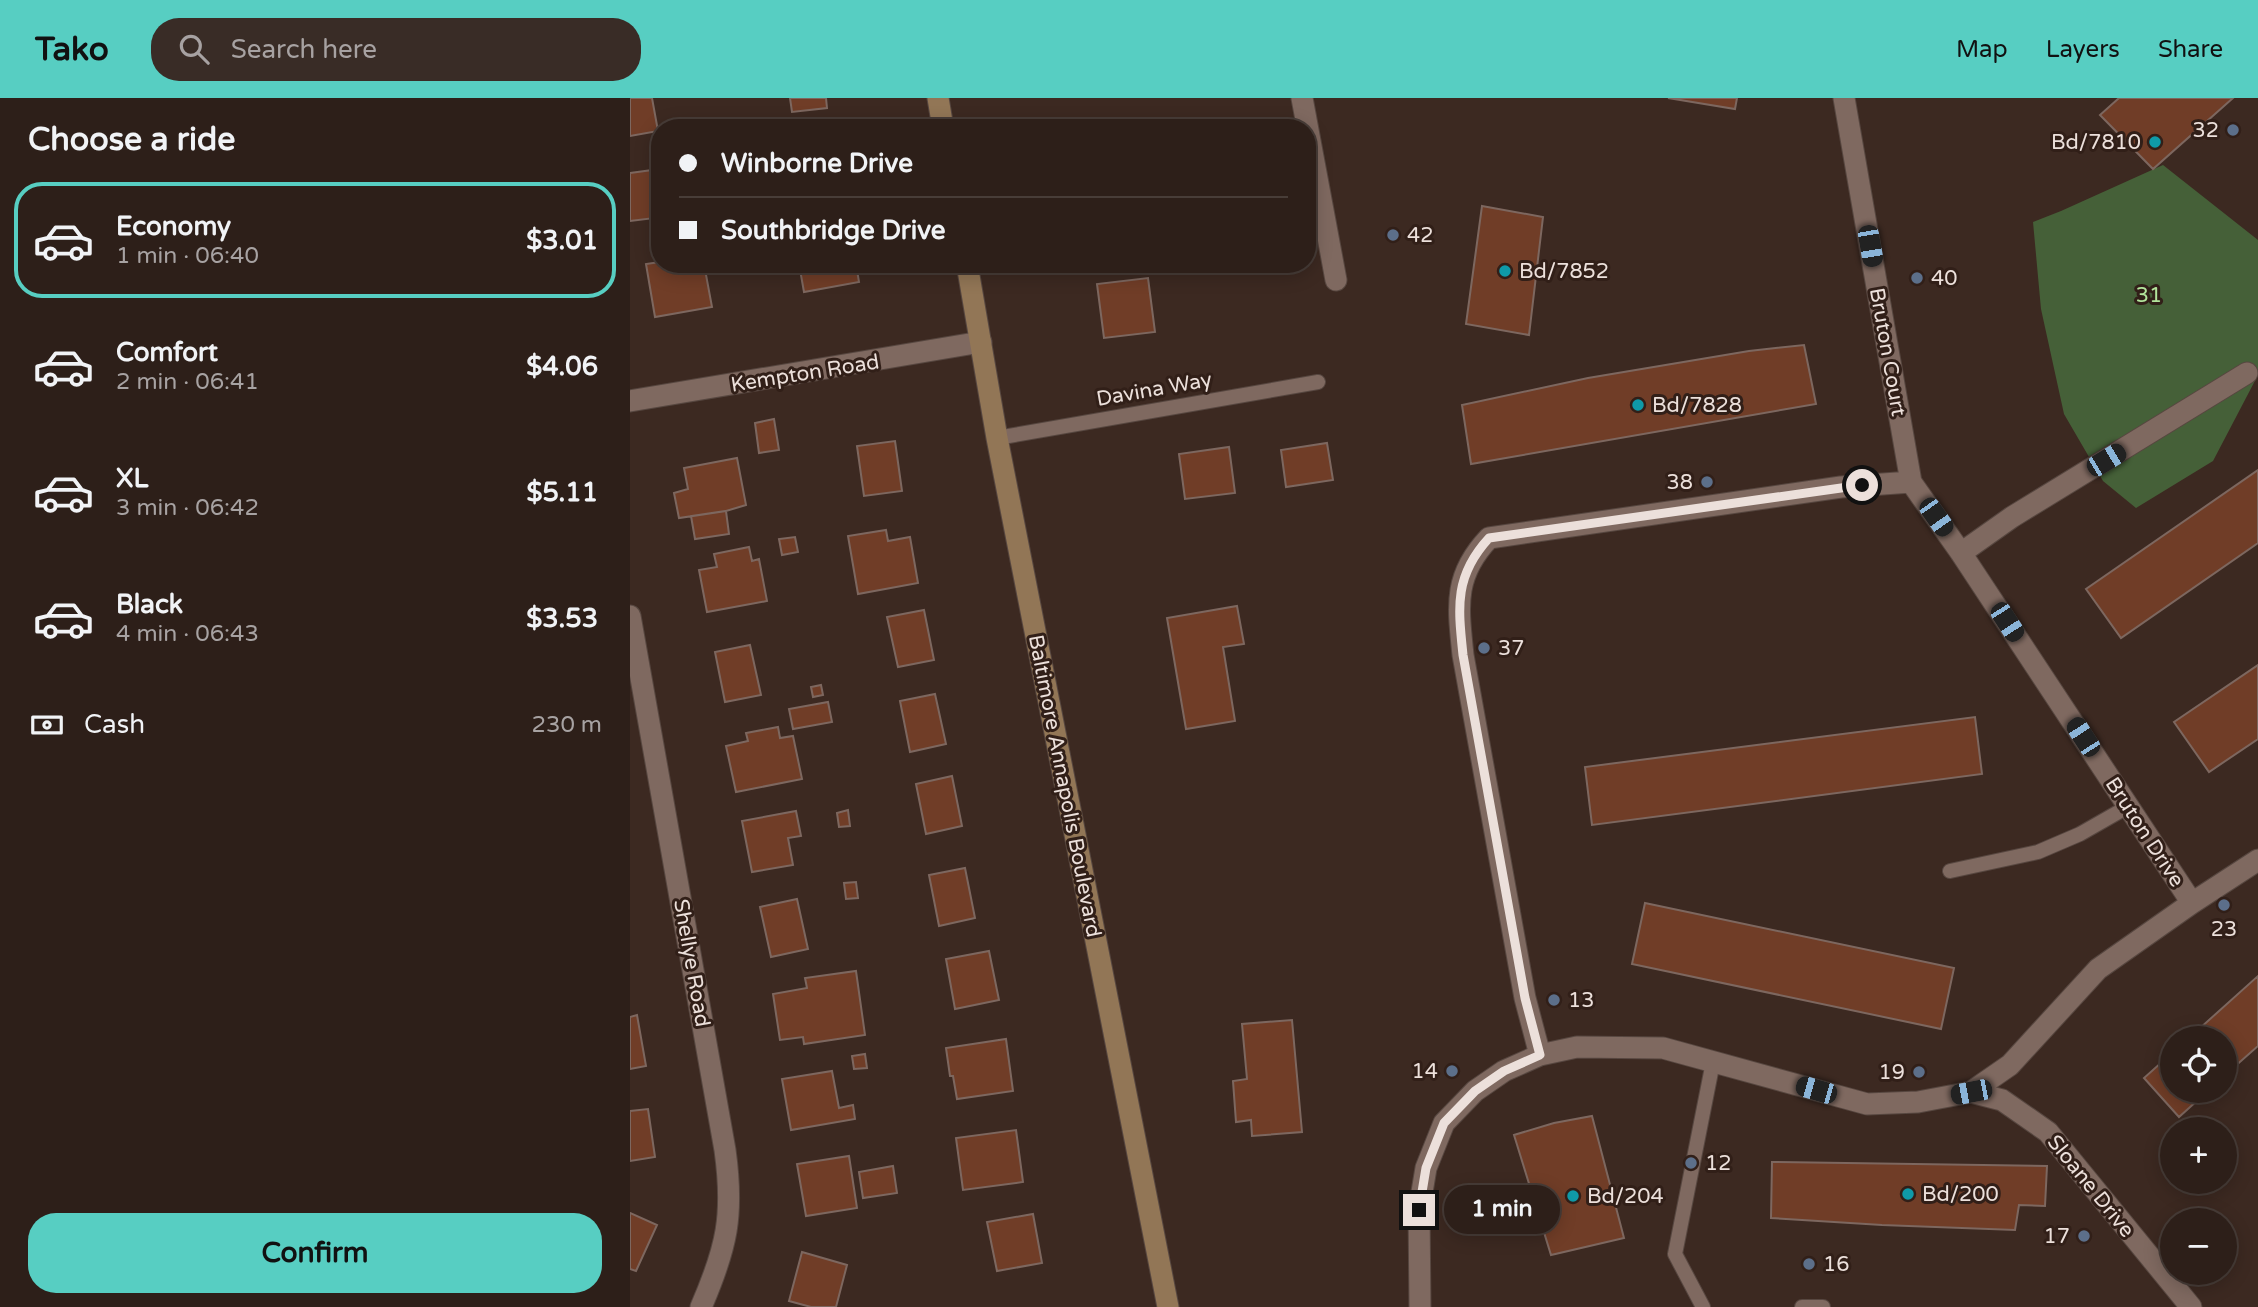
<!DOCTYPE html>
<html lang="en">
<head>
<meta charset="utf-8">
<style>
	body { margin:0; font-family:"Varela Round",sans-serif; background:#392c26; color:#f1f3f6; height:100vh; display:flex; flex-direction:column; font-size:26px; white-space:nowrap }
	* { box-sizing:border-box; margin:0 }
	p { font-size:23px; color:#a7a2a2 }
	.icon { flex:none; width:38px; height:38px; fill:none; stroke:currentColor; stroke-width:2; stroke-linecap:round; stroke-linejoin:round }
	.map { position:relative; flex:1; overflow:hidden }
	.side { display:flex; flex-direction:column; background:#2d1f19; width:630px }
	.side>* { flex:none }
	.top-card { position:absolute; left:21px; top:21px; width:665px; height:154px; border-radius:28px; box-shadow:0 4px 18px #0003,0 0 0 2px #483d38; display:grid; align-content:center; height:154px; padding:0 28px; background:#2d1f19 }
	.tools { position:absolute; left:1530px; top:928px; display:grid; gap:14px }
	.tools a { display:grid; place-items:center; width:77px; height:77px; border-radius:50%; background:#2d1f19; box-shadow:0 4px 18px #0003,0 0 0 2px #483d38; font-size:35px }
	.end { position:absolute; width:32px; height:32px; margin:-16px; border:9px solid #ece0db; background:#111; box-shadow:0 0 0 4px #111 }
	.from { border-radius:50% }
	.bubble { position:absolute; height:49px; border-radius:24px; background:#2d1f19; box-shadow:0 4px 18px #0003,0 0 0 2px #483d38; font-size:23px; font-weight:800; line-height:49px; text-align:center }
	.car { position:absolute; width:21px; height:42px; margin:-21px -10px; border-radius:9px; box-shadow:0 0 5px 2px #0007; background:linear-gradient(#222 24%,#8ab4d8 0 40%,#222 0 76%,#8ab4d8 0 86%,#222 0) }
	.top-card b { display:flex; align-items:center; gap:24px; height:66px; font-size:26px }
	.top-card b+b { border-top:2px solid #483d38 }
	.top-card i { width:18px; height:18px; background:#f1f3f6 }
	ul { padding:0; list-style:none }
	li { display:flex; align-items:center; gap:21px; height:116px; margin:0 14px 10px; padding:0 14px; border:4px solid transparent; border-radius:28px }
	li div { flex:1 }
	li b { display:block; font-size:26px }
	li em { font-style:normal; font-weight:800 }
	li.on { border-color:#57cec2 }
	li>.icon { width:63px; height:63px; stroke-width:1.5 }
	h2 { padding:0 28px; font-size:32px; line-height:84px }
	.pay { display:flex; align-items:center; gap:18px; height:77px; padding:0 28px; font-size:26px }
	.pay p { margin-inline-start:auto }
	.action { display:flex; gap:14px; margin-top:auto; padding:14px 28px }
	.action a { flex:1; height:80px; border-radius:28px; background:#57cec2; color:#111; font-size:28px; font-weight:800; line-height:80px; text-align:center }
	header { display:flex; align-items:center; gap:42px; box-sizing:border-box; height:98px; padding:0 35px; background:#57cec2; color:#111 }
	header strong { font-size:33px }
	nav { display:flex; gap:38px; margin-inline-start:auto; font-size:24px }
	.search { width:490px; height:63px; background:#392c26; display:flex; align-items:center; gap:18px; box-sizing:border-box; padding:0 24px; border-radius:28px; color:#a7a2a2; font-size:26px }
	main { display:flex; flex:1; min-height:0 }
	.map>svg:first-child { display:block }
	.green { fill:#456038 }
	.building { fill:#703d27; stroke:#7d675f; stroke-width:2 }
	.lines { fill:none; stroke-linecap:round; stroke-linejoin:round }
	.lane-casing { stroke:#574740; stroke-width:16 }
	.street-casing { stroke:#574740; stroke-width:23 }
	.secondary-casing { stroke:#574740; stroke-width:23 }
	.lane { stroke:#7f6960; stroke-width:14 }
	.street { stroke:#7f6960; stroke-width:21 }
	.secondary { stroke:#927656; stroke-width:21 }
	.route { stroke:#ece0db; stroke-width:9 }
	.service-dot { fill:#5c6f8a; stroke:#311f18; stroke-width:2.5 }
	.culture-dot { fill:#0f9aa8; stroke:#311f18; stroke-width:2.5 }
	.labels { text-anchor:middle; stroke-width:6; stroke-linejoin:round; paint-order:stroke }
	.poi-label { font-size:21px; fill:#ece0db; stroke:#311f18; text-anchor:start }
	.park-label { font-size:21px; fill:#b3e59c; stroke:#311f18 }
	.street-label { font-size:21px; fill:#ece0db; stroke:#311f18 }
</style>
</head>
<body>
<header>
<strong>Tako</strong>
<div class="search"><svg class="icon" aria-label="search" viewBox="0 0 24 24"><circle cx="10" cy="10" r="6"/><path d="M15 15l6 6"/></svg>Search here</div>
<nav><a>Map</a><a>Layers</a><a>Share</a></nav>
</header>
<main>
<section class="side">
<h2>Choose a ride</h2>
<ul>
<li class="on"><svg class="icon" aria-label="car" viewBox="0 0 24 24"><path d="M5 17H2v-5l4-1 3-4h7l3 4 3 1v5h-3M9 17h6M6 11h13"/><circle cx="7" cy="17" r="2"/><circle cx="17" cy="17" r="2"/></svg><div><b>Economy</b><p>1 min · 06:40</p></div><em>$3.01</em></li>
<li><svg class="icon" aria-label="car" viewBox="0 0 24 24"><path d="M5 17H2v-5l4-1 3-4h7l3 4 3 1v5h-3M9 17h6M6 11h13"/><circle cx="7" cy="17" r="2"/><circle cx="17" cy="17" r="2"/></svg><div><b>Comfort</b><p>2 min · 06:41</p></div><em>$4.06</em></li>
<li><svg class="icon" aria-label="car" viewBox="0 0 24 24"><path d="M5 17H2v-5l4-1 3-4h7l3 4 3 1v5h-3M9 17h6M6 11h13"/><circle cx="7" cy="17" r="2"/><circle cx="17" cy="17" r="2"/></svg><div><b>XL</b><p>3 min · 06:42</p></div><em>$5.11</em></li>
<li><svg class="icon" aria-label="car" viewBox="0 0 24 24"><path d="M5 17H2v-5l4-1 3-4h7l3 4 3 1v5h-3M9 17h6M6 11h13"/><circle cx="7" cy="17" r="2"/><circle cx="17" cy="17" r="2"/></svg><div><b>Black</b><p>4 min · 06:43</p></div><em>$3.53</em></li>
</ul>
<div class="pay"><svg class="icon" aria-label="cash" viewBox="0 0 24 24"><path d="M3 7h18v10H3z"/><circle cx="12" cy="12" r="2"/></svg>Cash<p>230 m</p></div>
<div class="action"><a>Confirm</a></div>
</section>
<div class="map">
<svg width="1628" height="1209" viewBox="0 0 1628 1209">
	<rect width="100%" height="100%" fill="#3c2921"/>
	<path class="green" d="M1533,67L1628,142V277L1583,363L1506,410L1473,383L1434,316L1411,211L1403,124L1431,113Z"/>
	<path class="building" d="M0,0H22L28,33L0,38Z
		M160,0H196L197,10L162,14Z
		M1038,0H1107L1105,11Z
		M1489,0H1603L1523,71L1470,17Z
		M30,71V132H26L24,120L0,123V75Z
		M852,108L913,119L899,237L836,226Z
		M30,164V166H74L82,209L25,219L16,166Z
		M169,166H226L229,184L174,194Z
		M518,180L525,234L474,240L467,186Z
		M1174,247L1186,306L841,366L832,307L958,280L1119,253Z
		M144,321L149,352L129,355L125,325Z
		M265,343L272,393L234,398L227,348Z
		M697,345L703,382L656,389L651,352Z
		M599,349L605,395L555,401L549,356Z
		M107,360L116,407L96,413L49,420L44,395L58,391L54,370Z
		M1628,372V445L1491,540L1456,491Z
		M96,413L99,436L65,441L61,418Z
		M256,432L258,443L280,439L288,485L228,496L218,438Z
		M165,439L168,454L152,457L149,441Z
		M119,449L122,463L129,461L137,503L77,514L69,472L87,469L84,456Z
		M607,508L614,546L593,549L605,623L556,631L537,520Z
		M294,512L304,562L268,569L257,519Z
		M120,547L131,597L95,604L85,554Z
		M1628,567V641L1579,674L1544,624Z
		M191,587L193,597L183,599L181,589Z
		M305,596L316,646L280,654L270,603Z
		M198,604L202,624L163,631L159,611Z
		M1345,619L1352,676L962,727L955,669Z
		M148,629L150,640L163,638L172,681L106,694L96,648L118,643L116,635Z
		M322,678L332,728L296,736L286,686Z
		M218,712L220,728L209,729L207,715Z
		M166,713L171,738L158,740L163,767L122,774L112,723Z
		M335,770L345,820L309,828L299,777Z
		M226,784L228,800L216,801L214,785Z
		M167,801L178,851L141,859L130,809Z
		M1015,805L1324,870L1311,931L1002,866Z
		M359,853L369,902L325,911L316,861Z
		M226,873L235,937L174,946L173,939L150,942L143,896L177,890L175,880Z
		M1628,878V948L1594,978V940H1559Z
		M7,917L16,968L0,971V919Z
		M662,922L672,1034L622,1038L621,1022L606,1024L603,983L617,981L612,926Z
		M376,941L383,993L327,1001L323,978H320L316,950Z
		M1542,955V992H1579L1549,1019L1514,980Z
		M235,956L237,970L224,971L222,958Z
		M202,973L209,1010L223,1007L225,1021L161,1032L152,981Z
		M18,1011L25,1059L0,1063V1013Z
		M962,1018L994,1140L921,1157L884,1037L924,1025Z
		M386,1032L393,1084L333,1092L326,1040Z
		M219,1058L227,1110L176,1118L167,1066Z
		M1142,1064L1417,1068L1415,1108L1389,1107L1385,1132L1252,1127L1141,1120Z
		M263,1068L267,1095L233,1100L229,1074Z
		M0,1115L27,1127L6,1173L0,1171Z
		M403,1116L412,1165L367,1173L357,1124Z
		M172,1154L217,1167L206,1209H181L159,1203Z"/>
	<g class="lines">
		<g class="lane-casing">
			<path id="lane" d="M367,340L688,284
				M1320,773L1408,754L1450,736L1499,708
				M1073,1209L1045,1156L1083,964
				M1172,1209H1193"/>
		</g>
		<g class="street-casing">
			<path id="street" d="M672,0L706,182
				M1214,0L1281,384L1331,455L1562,805
				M0,303L351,244
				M1331,455L1382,419L1617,275
				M0,518L95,1052C104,1117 97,1149 71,1209
				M910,957L895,900L833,557C828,508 823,478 859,440L1211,389L1281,384
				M1341,994L1372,1002L1418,1034L1561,1209
				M790,1209L789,1112L796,1070L814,1025L845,993L874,973L910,957L947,949L1033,950L1237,1006L1288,1004L1341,994L1380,967L1468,871L1562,805L1628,762"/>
		</g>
		<g class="secondary-casing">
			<path id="secondary" d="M308,0L313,30
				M337,166L367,340L538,1209"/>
		</g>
		<use href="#lane" class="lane"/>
		<use href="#street" class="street"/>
		<use href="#secondary" class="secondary"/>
	</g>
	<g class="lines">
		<path class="route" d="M789,1112L796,1070L814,1025L845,993L874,973L910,957L895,900L833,557C828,509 824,478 859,440L1232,387"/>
	</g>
	<g class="service-dot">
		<circle cx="1603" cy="32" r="7"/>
		<circle cx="763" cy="137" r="7"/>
		<circle cx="1287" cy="180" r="7"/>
		<circle cx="1077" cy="384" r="7"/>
		<circle cx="854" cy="550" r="7"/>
		<circle cx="1594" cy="807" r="7"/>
		<circle cx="924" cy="902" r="7"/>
		<circle cx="822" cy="973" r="7"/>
		<circle cx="1289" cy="974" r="7"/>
		<circle cx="1061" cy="1065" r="7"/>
		<circle cx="1454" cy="1138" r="7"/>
		<circle cx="1179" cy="1166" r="7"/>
	</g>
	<g class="culture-dot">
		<circle cx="1525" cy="44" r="7"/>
		<circle cx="875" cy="173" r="7"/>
		<circle cx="1008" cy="307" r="7"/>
		<circle cx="1278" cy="1096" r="7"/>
		<circle cx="943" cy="1098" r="7"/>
	</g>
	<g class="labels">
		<g class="poi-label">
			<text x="1589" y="39" text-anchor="end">32</text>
			<text x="1511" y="51" text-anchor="end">Bd/7810</text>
			<text x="777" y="144">42</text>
			<text x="889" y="180">Bd/7852</text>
			<text x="1301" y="187">40</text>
			<text x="1022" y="314">Bd/7828</text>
			<text x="1063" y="391" text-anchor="end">38</text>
			<text x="868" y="557">37</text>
			<text x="1594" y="838" text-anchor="middle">23</text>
			<text x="938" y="909">13</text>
			<text x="808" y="980" text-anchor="end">14</text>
			<text x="1275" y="981" text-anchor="end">19</text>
			<text x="1075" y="1072">12</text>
			<text x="1292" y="1103">Bd/200</text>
			<text x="957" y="1105">Bd/204</text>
			<text x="1440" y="1145" text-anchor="end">17</text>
			<text x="1193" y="1173">16</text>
		</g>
		<g class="park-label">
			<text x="1519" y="204">31</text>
		</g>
		<g class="street-label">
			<text transform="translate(1258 254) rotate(80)" y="7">Bruton Court</text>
			<text transform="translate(175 275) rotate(-9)" y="7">Kempton Road</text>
			<text transform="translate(524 291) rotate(-10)" y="7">Davina Way</text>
			<text transform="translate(435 688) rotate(79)" y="7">Baltimore Annapolis Boulevard</text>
			<text transform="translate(1515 734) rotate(57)" y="7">Bruton Drive</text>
			<text transform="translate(62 865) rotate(80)" y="7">Shellye Road</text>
			<text transform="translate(1461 1088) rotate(51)" y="7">Sloane Drive</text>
		</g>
	</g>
</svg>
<div class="tools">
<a><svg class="icon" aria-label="locate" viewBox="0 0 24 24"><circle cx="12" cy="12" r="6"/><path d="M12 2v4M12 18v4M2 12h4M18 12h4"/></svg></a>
<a>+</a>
<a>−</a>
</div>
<i class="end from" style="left:1232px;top:387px"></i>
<i class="end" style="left:789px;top:1112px"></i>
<div class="bubble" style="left:814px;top:1087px;width:116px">1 min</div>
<i class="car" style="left:1240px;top:148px;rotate:170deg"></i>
<i class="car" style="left:1476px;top:362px;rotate:59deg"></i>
<i class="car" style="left:1306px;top:419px;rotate:145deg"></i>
<i class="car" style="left:1377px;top:524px;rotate:147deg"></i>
<i class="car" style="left:1453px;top:639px;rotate:327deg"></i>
<i class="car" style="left:1186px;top:992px;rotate:286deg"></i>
<i class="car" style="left:1341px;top:994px;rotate:259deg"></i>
<div class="top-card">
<b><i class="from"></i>Winborne Drive</b>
<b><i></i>Southbridge Drive</b>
</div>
</div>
</main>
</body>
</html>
